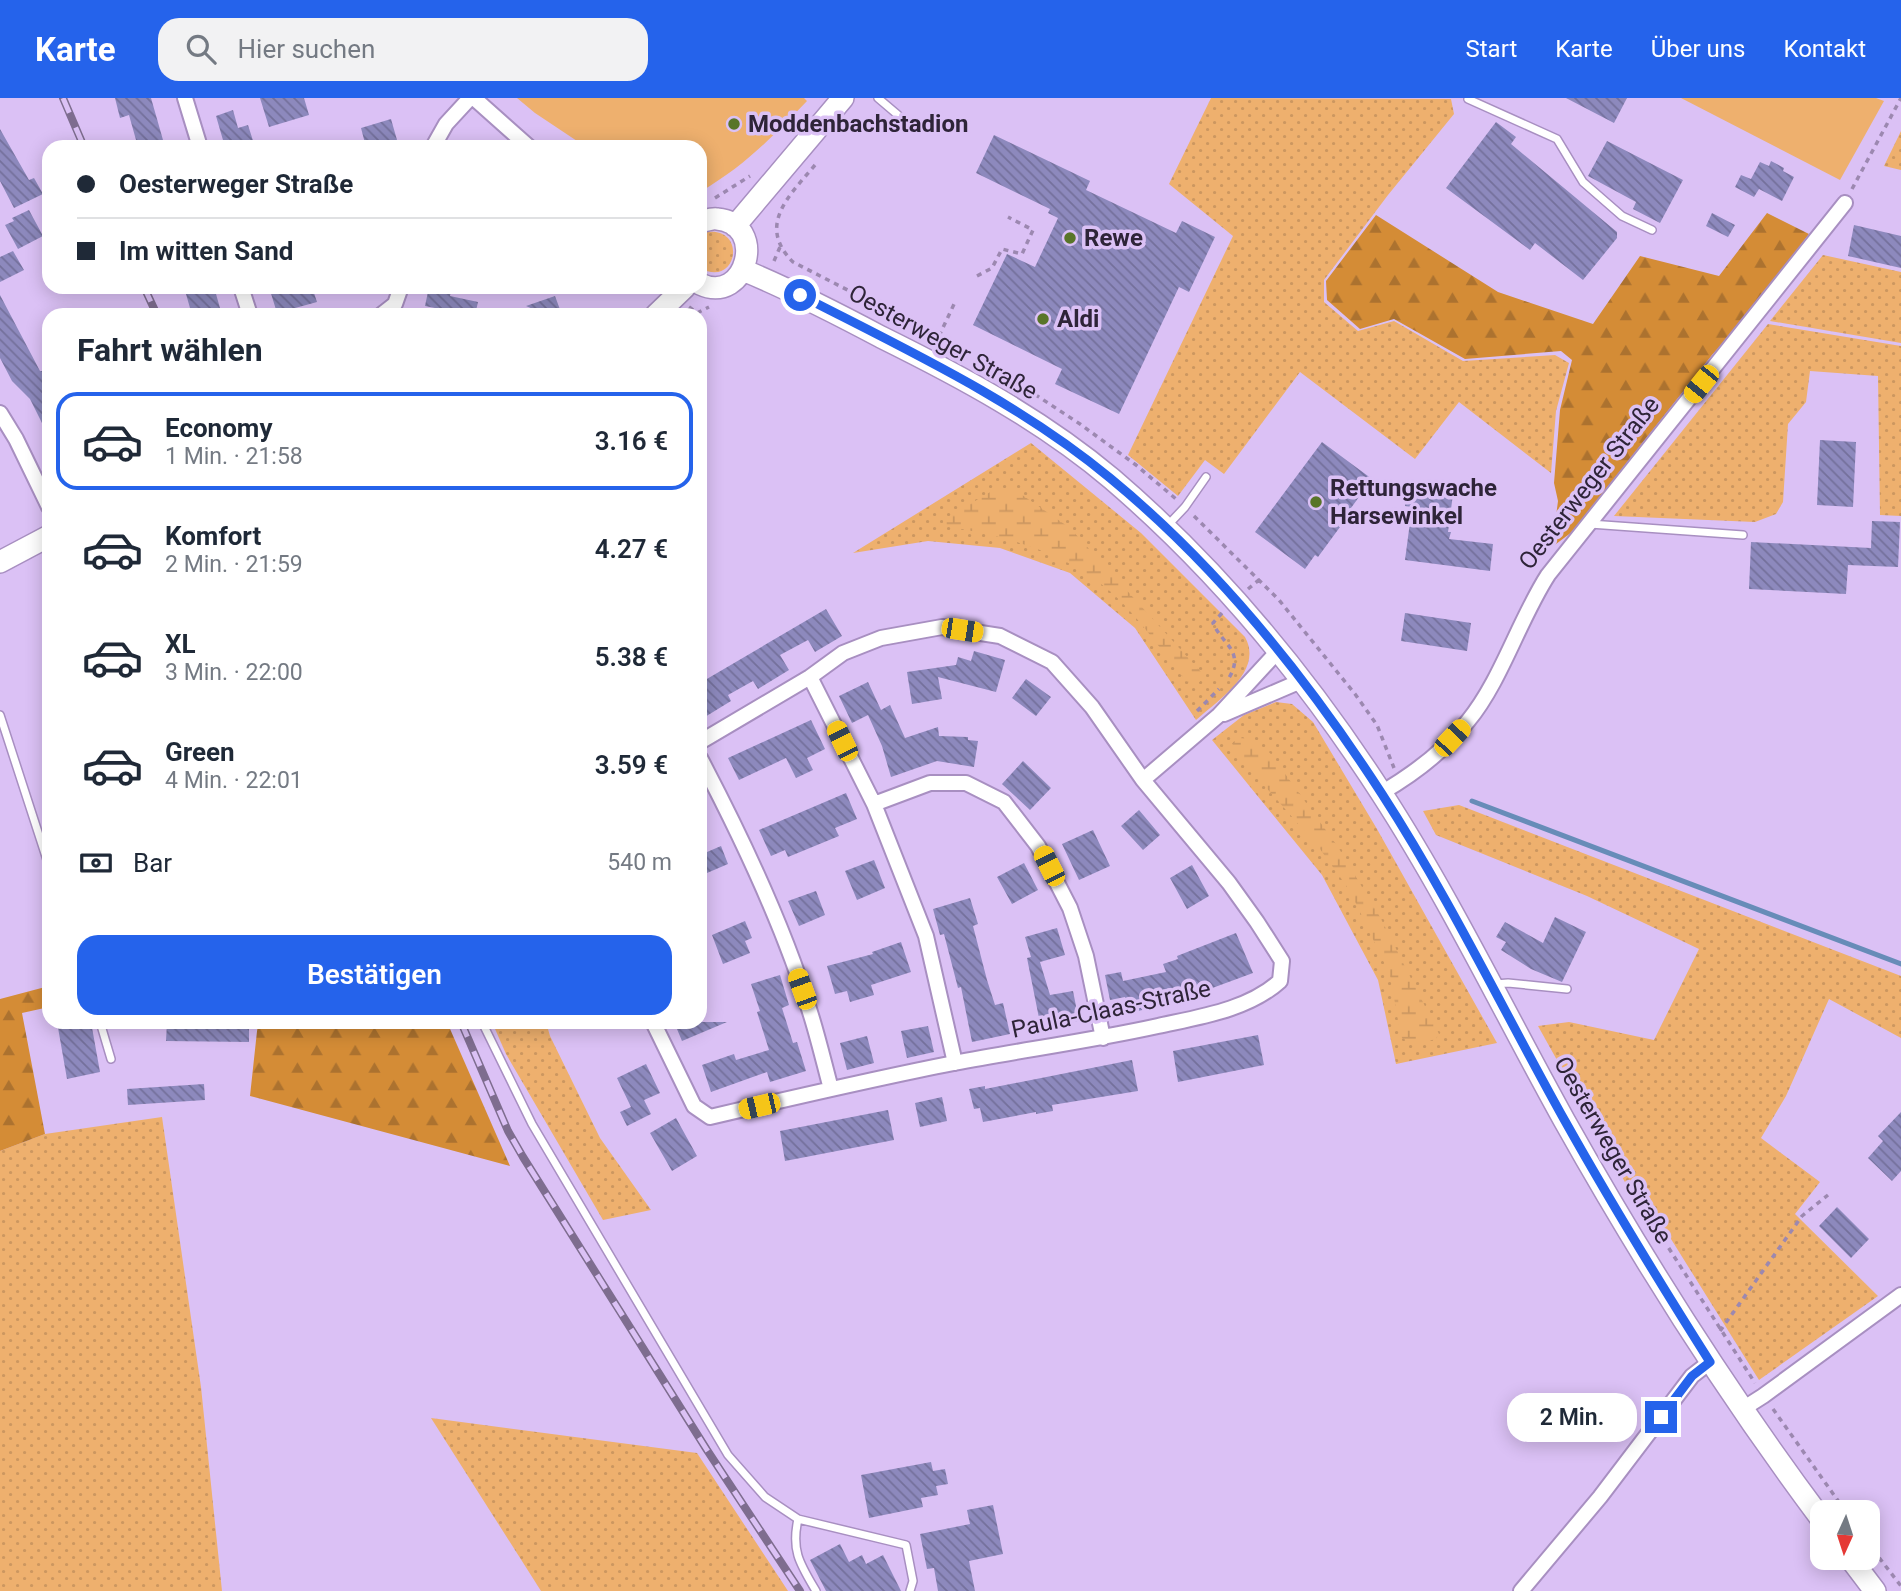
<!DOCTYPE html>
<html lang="de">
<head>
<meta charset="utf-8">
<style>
	body { margin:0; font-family:Roboto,sans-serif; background:#f2f2f3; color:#1f2937; height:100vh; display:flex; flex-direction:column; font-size:26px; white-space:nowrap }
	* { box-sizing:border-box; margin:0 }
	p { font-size:23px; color:#747a83 }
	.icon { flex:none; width:38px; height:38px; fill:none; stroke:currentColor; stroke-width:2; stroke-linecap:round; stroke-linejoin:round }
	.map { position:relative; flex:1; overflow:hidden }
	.details { position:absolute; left:42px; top:210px; width:665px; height:721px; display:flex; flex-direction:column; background:#fff; border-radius:21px; box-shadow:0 4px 18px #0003 }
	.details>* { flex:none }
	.hud { position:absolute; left:42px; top:42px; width:665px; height:154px; border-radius:21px; box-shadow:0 4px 18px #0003; display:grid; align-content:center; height:154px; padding:0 35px; background:#fff }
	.needle { width:46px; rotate:183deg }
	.controls { position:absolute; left:1810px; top:1402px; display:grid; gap:14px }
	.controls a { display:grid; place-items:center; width:70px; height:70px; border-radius:14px; background:#fff; box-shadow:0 4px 18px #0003; font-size:35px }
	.end { position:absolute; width:32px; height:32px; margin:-16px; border:9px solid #2563eb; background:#fff; box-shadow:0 0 0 4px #fff }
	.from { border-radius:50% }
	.bubble { position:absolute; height:49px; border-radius:21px; background:#fff; box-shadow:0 4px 18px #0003; font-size:23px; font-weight:600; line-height:49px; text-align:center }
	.car { position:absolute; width:21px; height:42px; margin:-21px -10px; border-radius:9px; box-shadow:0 0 5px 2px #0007; background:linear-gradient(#f5c518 24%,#345 0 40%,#f5c518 0 76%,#345 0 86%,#f5c518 0) }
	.hud b { display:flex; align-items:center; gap:24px; height:66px; font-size:26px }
	.hud b+b { border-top:2px solid #e0e1e3 }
	.hud i { width:18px; height:18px; background:#1f2937 }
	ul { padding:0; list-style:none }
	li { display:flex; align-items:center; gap:21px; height:98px; margin:0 14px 10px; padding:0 21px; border:4px solid transparent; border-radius:21px }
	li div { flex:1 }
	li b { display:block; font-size:26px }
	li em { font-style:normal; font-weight:600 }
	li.active { border-color:#2563eb }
	li>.icon { width:63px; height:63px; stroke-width:1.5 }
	h2 { padding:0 35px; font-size:32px; line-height:84px }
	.pay { display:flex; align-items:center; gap:18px; height:77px; padding:0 35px; font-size:26px }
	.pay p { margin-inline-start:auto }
	.primary-button { display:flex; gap:14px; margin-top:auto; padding:14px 35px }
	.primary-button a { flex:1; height:80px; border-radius:21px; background:#2563eb; color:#fff; font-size:28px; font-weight:600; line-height:80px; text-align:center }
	header { display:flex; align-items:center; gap:42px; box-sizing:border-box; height:98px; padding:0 35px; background:#2563eb; color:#fff }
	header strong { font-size:33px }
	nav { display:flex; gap:38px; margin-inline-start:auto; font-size:24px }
	.search { width:490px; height:63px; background:#f2f2f3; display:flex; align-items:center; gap:18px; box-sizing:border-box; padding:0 24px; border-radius:21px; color:#747a83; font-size:26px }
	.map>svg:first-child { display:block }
	.grass { fill:url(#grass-dots) }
	.forest { fill:url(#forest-firs) }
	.wetland { fill:url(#wetland-marsh) }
	.park { fill:#eeb06e }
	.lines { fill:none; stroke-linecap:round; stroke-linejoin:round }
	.stream { stroke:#678cb8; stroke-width:5 }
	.building { fill:url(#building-back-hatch) }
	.lane-casing { stroke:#a88fc1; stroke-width:10 }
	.street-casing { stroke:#a88fc1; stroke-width:18 }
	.secondary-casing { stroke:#a88fc1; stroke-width:24 }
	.path { stroke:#9c88b0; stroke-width:3.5; stroke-dasharray:5 5; stroke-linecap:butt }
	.lane { stroke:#fff; stroke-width:7 }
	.street { stroke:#fff; stroke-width:14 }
	.secondary { stroke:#fff; stroke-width:21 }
	.rail-casing { stroke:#7e6d8f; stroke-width:8 }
	.rail { stroke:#dbc1f5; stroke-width:5; stroke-dasharray:16; stroke-linecap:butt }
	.route { stroke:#2563eb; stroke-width:9 }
	.poi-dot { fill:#597529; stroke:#dbc1f5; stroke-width:2.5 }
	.labels { text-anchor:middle; stroke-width:7; stroke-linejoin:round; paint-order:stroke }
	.poi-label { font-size:24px; font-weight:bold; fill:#2e2438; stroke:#dbc1f5; text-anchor:start }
	.street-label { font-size:24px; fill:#2e2438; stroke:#dbc1f5 }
</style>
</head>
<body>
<header>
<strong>Karte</strong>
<div class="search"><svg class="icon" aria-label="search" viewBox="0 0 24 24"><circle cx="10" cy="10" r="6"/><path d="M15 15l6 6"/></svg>Hier suchen</div>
<nav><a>Start</a><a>Karte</a><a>Über uns</a><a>Kontakt</a></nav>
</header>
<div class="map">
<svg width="1901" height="1493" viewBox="0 0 1901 1493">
	<defs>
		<pattern id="grass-dots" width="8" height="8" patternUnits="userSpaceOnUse" patternTransform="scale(1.75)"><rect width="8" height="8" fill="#eeb06e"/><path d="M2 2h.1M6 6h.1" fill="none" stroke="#cc9760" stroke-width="1.8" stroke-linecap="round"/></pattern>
		<pattern id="forest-firs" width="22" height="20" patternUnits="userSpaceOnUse" patternTransform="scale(1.75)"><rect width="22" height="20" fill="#d48c36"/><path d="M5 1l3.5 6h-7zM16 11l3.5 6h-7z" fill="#ac722f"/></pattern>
		<pattern id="wetland-marsh" width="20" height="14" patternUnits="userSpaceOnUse" patternTransform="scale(1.75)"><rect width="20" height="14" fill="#eeb06e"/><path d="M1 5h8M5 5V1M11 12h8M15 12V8" fill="none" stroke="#cc9760"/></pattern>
		<pattern id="building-back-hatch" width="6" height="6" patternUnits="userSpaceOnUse" patternTransform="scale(1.75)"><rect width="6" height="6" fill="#8d89bd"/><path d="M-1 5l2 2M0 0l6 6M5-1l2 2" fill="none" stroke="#74709b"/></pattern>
	</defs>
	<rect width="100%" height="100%" fill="#dbc1f5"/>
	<path class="grass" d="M1211,0L1451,1L1454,16L1388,97L1324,182V204L1358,233L1394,223L1463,263L1555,257L1569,265L1556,313L1551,375L1459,304L1415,361L1300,274L1224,376L1205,362L1178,398L1128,357L1233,138L1169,86Z
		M1901,33V72L1884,68Z
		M707,134C748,129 737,191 700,170V138Z
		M1823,157L1901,174V245L1770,223Z
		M1768,226L1901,248V418L1880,417L1878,278L1810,273L1806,304L1788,326L1783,404L1776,416L1755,424L1614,418Z
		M1031,345L1141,435L1245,539C1264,573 1218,602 1196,622L1135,530L1070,475L1000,450L928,443L853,455Z
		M1276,604L1292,606L1313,624L1377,731L1497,945L1396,966L1378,882L1322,777L1212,642L1244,617Z
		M1459,707L1901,878V940L1829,901L1786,998L1761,1040L1820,1084L1795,1116L1878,1198L1759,1282L1656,1117L1626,1086L1538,928L1569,924L1654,942L1699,851L1587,798L1436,737L1423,713Z
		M492,924H546L550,938L600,1040L651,1112L603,1122L506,956Z
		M162,1019L201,1289L222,1493H0V1053L45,1036Z
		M431,1320L697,1355L788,1493H541Z"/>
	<path class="forest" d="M1767,115L1809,136L1747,218L1712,257L1572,434L1552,449L1558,403L1554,385L1560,312L1572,262L1561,253L1465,261L1394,221L1360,231L1327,202L1326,183L1376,117L1498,194L1593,226L1640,158L1719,178Z
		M49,888V909L22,915L45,1036L0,1053V901Z
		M258,924H447L510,1068L250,998Z"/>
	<path class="wetland" d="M997,390H1012L1070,430L1201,574V582L1197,587L1187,584C1164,556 1138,518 1111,494C1063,453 1006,438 944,428L943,422Z
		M1239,640L1252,641L1270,655L1338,749L1380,819L1439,936L1436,941L1413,947L1401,939L1390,877L1350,793L1320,751L1236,655L1232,645Z"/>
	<path class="park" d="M517,0H804L807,3C771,40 746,67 700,94V49H586L535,15Z
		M1681,0H1876L1884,3L1840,82Z"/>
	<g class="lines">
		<path class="stream" d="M1472,703L1901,866"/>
	</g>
	<path class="building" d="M115,0H151L165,49H138L129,17L120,20Z
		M260,0H304L309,17L269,29Z
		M1566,0H1627L1614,25Z
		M233,12L238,30L248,27L255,49H225L216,18Z
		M391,21L399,49H366L361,30Z
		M1496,24L1516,39L1511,46L1617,134V140L1583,182L1535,145L1530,152L1446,90Z
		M0,31L29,82L34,80L43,96L14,110L0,83Z
		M994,37L1090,83L1086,92L1176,135L1182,123L1215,139L1189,194L1179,189L1119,316L1055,286L1062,271L973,227L1007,156L1035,169L1058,120L1048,115L1050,111L976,75Z
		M1607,43L1683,82L1660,125L1633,111L1636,104L1588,78Z
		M1771,63L1784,70L1783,73L1794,79L1782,103L1759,91L1754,99L1735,89L1741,77L1751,81L1760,64L1769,68Z
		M29,112L43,138L18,151L5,127L14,123L12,120Z
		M1712,115L1735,127L1728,139L1706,128Z
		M1854,127L1901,138V170L1848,158Z
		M13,153L24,172L0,184V159Z
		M184,189H214L222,217H192Z
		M269,189H312L317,204L277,215Z
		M429,189H452L450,198L478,204L475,217H460V215L425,208Z
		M0,197L40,273H49V339L30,301L12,283L0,260Z
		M555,198L562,217H541L540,214L526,208Z
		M1820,342L1856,344L1853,409L1817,407Z
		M1322,344L1372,381L1338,428L1340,429L1318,459L1315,457L1305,471L1255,434Z
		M1408,390L1453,396L1448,434H1451L1449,441L1493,446L1490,473L1405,462L1412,409L1405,408Z
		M1872,423L1900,424L1898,469L1848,467L1846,496L1749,491L1751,444L1871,450Z
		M826,511L842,538L815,554L808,542L780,557L789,572L758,591L753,583L728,597L731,603L700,622V585Z
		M1405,515L1471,525L1467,553L1401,543Z
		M974,553L1005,562L996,594L938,579L942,601L912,606L907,574L956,567L958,559L971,563Z
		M1026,581L1051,599L1036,618L1012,600Z
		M868,584L881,612L890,607L905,640L938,629L939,638L968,639V642L978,643L974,669L937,663L891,679L882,648L868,617L852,625L839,598Z
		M811,622L825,651L807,660L813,672L796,680L786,660L739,682L728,660Z
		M1023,663L1051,690L1030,712L1002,686Z
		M846,695L857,721L835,730L839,738L788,759L785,752L771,758L759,732Z
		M1139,712L1160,737L1143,752L1121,728Z
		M1093,732L1110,768L1079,782L1062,746Z
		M721,748L728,766L700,778V757Z
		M874,762L885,790L857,802L845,773Z
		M1024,765L1038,792L1012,806L997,779Z
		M1192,767L1209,798L1187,811L1170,780Z
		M816,793L825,817L799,828L788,803Z
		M970,800L978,826L973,828L987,882L995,907L1003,905L1010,936L972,944L961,889L958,890L944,836L940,837L933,811Z
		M1555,819L1586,834L1562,884L1531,871L1501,852L1506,844L1496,839L1505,824L1543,845Z
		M745,823L752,840L745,843L750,855L723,866L712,837Z
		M1057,830L1065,857L1040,864L1050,897L1073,893L1079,923L1041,930L1027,860L1031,859L1025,839Z
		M1236,835L1253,875L1169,906L1129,915L1125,899L1110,902L1105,877L1121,874L1123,883L1166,874L1163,866L1178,861L1177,858Z
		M901,844L911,874L871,887L874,897L850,904L847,893L835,896L827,868L873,856L872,854Z
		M780,877L789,907L782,910L793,945L797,944L806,973L770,984L767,974L711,994L702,967L734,956L736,962L769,952L757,914L760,913L751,886Z
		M57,924H91L100,974L67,981Z
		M167,924H249V944L166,943Z
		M674,924H727L682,943Z
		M928,928L934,954L907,960L901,933Z
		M1258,937L1264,967L1178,984L1173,953Z
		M867,938L874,965L847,972L840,945Z
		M1132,962L1138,993L1052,1007L1053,1013L1036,1016V1014L983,1024L980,1010L974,1011L969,991L985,988V991Z
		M646,966L660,995L644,1002L651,1016L627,1028L620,1014L631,1009L617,980Z
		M204,986L205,1002L128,1007L127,991Z
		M942,999L947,1023L920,1029L915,1005Z
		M888,1012L894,1042L785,1063L780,1033Z
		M1901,1014V1073L1892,1083L1868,1060L1883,1043L1878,1038Z
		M676,1020L697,1058L672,1073L650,1035Z
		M1837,1109L1869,1141L1851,1160L1819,1128Z
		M931,1364L933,1373L945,1371L948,1386L936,1388L938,1397L921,1400L923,1409L869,1420L861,1377Z
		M993,1407L1003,1456L969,1463L975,1493H938L934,1470L927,1471L920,1436L970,1426L967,1412Z
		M840,1446L849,1464L862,1457L866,1466L883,1457L901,1493H826L810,1462Z"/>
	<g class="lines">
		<g class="lane-casing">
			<path id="lane" d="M878,0L898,17
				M1468,1L1557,41L1583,84L1622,118L1652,132
				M1590,426L1743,437
				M1168,427L1185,409L1206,379
				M0,617L49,768
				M1495,886L1508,885L1567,891
				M100,924L111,961
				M482,924L532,1026L728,1357L765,1399L798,1421L906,1447L913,1483L910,1493
				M798,1421C791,1453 800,1466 816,1493"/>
		</g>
		<g class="street-casing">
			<path id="street" d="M185,0L200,49
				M474,0L529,49
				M433,49L446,26L470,0
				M241,189L250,217
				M381,217L395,206L401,189
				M0,315L16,341L49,409
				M810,579L874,706L926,838L955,965
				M1224,616L1301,583
				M700,660C742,740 784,828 810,914C818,939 824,965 831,991
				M1143,682L1219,617L1278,553
				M1381,695C1414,676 1444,653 1468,623C1501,583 1519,522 1548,477L1845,105
				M874,706L930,685H966L1004,704L1038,748L1070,810L1086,858L1103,940
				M653,924L694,1008L710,1019C791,1000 872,981 954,965C1022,952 1090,943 1158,928C1199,919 1248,912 1280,883L1282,863L1257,824L1229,785L1143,682L1092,609L1052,564L1000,538L942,529L881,540L843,555L810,579L700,644
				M1741,1312L1763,1298L1901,1197
				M1521,1493L1600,1399L1692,1278L1710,1264"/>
		</g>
		<g class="secondary-casing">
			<path id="secondary" d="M700,124C705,123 712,120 717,121C768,125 747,208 700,186
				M735,128L843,0
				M743,172C791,192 836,215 881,239C962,279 1042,322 1112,381C1217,471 1307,580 1382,696C1450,801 1504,914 1564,1022C1642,1161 1727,1295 1822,1422
				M656,217L685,189
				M0,464L49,438
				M1850,1460L1875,1493"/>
		</g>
		<path class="path" d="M815,67C790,97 756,127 793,164L978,259L1080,326L1136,367L1176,401
			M1852,91L1901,0
			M715,100L750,78
			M774,163L780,149
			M977,178L992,170L1002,151L1022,156L1033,132L1008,119
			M689,209L697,215L709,209
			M939,238L956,202
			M1194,418L1279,502L1355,596L1377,627L1394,670
			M1248,491L1260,481
			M1222,515L1213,525C1222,547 1247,553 1227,583
			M1197,613L1219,591
			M1639,1110L1654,1127L1755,1285
			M1720,1233L1802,1118L1828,1097
			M1773,1311L1846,1414
			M1867,1444L1901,1488"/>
		<use href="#lane" class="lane"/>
		<use href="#street" class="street"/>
		<use href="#secondary" class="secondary"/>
		<g class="rail-casing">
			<path id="rail" d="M63,0L84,49
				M144,189L157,217
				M461,924L508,1033L523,1059L707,1352L800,1493"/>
		</g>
		<use href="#rail" class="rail"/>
	</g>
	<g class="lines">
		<path class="route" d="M800,197C907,252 1017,303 1110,380C1217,468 1307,580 1382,696C1450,801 1504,914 1565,1023C1611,1105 1660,1185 1710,1264L1692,1278L1661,1319"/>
	</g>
	<g class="poi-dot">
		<circle cx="734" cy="26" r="7"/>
		<circle cx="1070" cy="140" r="7"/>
		<circle cx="1043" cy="221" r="7"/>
		<circle cx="1316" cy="404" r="7"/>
	</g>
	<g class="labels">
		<g class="poi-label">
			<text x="748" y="34">Moddenbachstadion</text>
			<text x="1084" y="148">Rewe</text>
			<text x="1057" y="229">Aldi</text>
			<text x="1330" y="398">Rettungswache<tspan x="1330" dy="28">Harsewinkel</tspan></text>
		</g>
		<g class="street-label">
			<text transform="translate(943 244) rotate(29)" y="8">Oesterweger Straße</text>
			<text transform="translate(1589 385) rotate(-52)" y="8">Oesterweger Straße</text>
			<text transform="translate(1111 911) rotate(-12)" y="8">Paula-Claas-Straße</text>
			<text transform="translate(1613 1052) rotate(60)" y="8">Oesterweger Straße</text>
		</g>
	</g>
</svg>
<div class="controls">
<a><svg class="needle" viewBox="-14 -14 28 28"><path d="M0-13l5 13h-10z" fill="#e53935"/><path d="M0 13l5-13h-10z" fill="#747a83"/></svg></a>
</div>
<i class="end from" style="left:800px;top:197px"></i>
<i class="end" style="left:1661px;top:1319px"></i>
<div class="bubble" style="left:1507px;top:1295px;width:130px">2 Min.</div>
<i class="car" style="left:1701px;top:286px;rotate:219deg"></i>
<i class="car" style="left:962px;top:532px;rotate:99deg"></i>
<i class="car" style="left:1452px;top:640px;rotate:43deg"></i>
<i class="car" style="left:842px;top:643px;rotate:334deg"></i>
<i class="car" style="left:1049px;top:768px;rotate:333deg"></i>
<i class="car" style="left:802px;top:891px;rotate:340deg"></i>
<i class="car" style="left:759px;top:1008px;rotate:257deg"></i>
<div class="hud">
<b><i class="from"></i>Oesterweger Straße</b>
<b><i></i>Im witten Sand</b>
</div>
<section class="details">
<h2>Fahrt wählen</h2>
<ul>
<li class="active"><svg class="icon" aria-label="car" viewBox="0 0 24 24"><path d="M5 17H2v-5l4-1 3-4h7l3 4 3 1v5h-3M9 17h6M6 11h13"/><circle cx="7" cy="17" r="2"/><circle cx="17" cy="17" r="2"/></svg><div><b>Economy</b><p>1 Min. · 21:58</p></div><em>3.16 €</em></li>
<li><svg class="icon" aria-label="car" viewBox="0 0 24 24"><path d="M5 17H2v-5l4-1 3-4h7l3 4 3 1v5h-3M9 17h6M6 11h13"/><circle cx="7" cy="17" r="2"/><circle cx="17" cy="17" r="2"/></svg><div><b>Komfort</b><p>2 Min. · 21:59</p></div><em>4.27 €</em></li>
<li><svg class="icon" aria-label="car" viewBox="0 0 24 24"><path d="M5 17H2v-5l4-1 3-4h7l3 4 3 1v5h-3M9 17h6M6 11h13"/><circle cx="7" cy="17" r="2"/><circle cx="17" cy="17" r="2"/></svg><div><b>XL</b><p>3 Min. · 22:00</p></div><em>5.38 €</em></li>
<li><svg class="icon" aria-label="car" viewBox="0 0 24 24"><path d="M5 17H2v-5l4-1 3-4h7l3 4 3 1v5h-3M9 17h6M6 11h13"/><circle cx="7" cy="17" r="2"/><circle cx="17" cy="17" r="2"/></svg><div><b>Green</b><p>4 Min. · 22:01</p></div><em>3.59 €</em></li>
</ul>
<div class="pay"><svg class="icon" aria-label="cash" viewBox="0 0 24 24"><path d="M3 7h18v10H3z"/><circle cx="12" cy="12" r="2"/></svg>Bar<p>540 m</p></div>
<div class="primary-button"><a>Bestätigen</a></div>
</section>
</div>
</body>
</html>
